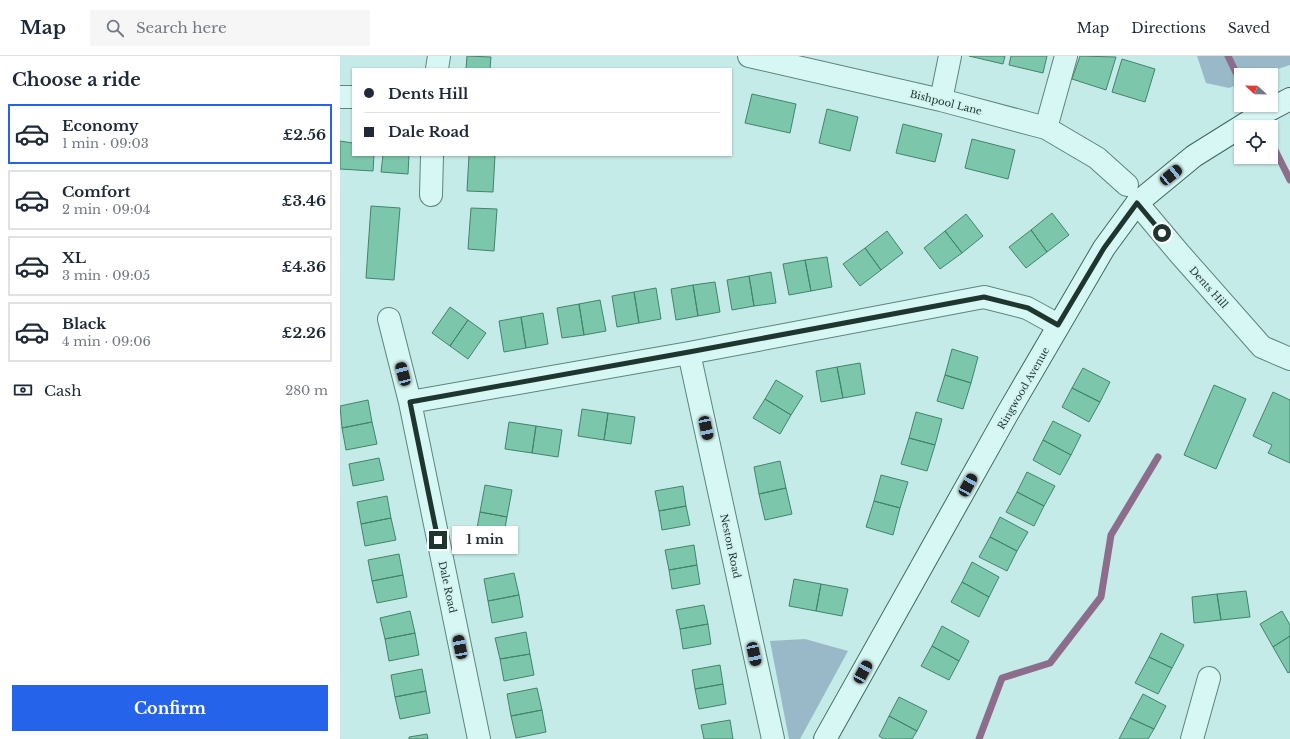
<!DOCTYPE html>
<html lang="en">
<head>
<meta charset="utf-8">
<style>
	body { margin:0; font-family:"Libre Baskerville",serif; background:#f6f6f7; color:#1f2937; height:100vh; display:flex; flex-direction:column; font-size:15px; white-space:nowrap }
	* { box-sizing:border-box; margin:0 }
	p { font-size:13px; color:#747a83 }
	.icon { flex:none; width:22px; height:22px; fill:none; stroke:currentColor; stroke-width:2; stroke-linecap:round; stroke-linejoin:round }
	.map { position:relative; flex:1; overflow:hidden }
	.details { display:flex; flex-direction:column; background:#fff; width:340px }
	.details>* { flex:none }
	.guide { position:absolute; left:12px; top:12px; width:380px; height:88px; border-radius:0px; box-shadow:0 1px 3px #0004; display:grid; align-content:center; height:88px; padding:0 12px; background:#fff }
	.needle { width:26px; rotate:292deg }
	.controls { position:absolute; left:894px; top:12px; display:grid; gap:8px }
	.controls a { display:grid; place-items:center; width:44px; height:44px; border-radius:0px; background:#fff; box-shadow:0 1px 3px #0004; font-size:20px }
	.end { position:absolute; width:18px; height:18px; margin:-9px; border:5px solid #1f362f; background:#fff; box-shadow:0 0 0 2px #fff }
	.from { border-radius:50% }
	.bubble { position:absolute; height:28px; border-radius:0px; background:#fff; box-shadow:0 1px 3px #0004; font-size:13px; font-weight:700; line-height:28px; text-align:center }
	.car { position:absolute; width:12px; height:24px; margin:-12px -6px; border-radius:5px; box-shadow:0 0 3px 1px #0007; background:linear-gradient(#222 24%,#8ab4d8 0 40%,#222 0 76%,#8ab4d8 0 86%,#222 0) }
	.guide b { display:flex; align-items:center; gap:14px; height:38px; font-size:15px }
	.guide b+b { border-top:1px solid #e0e1e3 }
	.guide i { width:10px; height:10px; background:#1f2937 }
	ul { padding:0; list-style:none }
	li { display:flex; align-items:center; gap:12px; height:60px; margin:0 8px 6px; padding:0 4px; border:2px solid #e0e1e3; border-radius:0px }
	li div { flex:1 }
	li b { display:block; font-size:15px }
	li em { font-style:normal; font-weight:700 }
	li.on { border-color:#2563eb }
	li>.icon { width:36px; height:36px; stroke-width:1.5 }
	h2 { padding:0 12px; font-size:18px; line-height:48px }
	.pay { display:flex; align-items:center; gap:10px; height:44px; padding:0 12px; font-size:15px }
	.pay p { margin-inline-start:auto }
	.cta { display:flex; gap:8px; margin-top:auto; padding:8px 12px }
	.cta a { flex:1; height:46px; border-radius:0px; background:#2563eb; color:#fff; font-size:16px; font-weight:700; line-height:46px; text-align:center }
	header { display:flex; align-items:center; gap:24px; box-sizing:border-box; height:56px; padding:0 20px; background:#fff; border-bottom:1px solid #e0e1e3 }
	header strong { font-size:19px }
	nav { display:flex; gap:22px; margin-inline-start:auto; font-size:14px }
	.search { width:280px; height:36px; background:#f6f6f7; display:flex; align-items:center; gap:10px; box-sizing:border-box; padding:0 14px; border-radius:0px; color:#747a83; font-size:15px }
	main { display:flex; flex:1; min-height:0 }
	.map>svg:first-child { display:block }
	.green { fill:#99b9c9 }
	.lines { fill:none; stroke-linecap:round; stroke-linejoin:round }
	.stream { stroke:#8c6d8c; stroke-width:7 }
	.building { fill:#7cc7ac; stroke:#43836a }
	.street-casing { stroke:#5c857b; stroke-width:24 }
	.secondary-casing { stroke:#3f675c; stroke-width:24 }
	.street { stroke:#d7f7f4; stroke-width:22 }
	.secondary { stroke:#d7f7f4; stroke-width:22 }
	.route { stroke:#1f362f; stroke-width:5 }
	.labels { text-anchor:middle; stroke-width:3; stroke-linejoin:round; paint-order:stroke }
	.street-label { font-size:10px; fill:#1f362f; stroke:#d3f3f1 }
</style>
</head>
<body>
<header>
<strong>Map</strong>
<div class="search"><svg class="icon" aria-label="search" viewBox="0 0 24 24"><circle cx="10" cy="10" r="6"/><path d="M15 15l6 6"/></svg>Search here</div>
<nav><a>Map</a><a>Directions</a><a>Saved</a></nav>
</header>
<main>
<section class="details">
<h2>Choose a ride</h2>
<ul>
<li class="on"><svg class="icon" aria-label="car" viewBox="0 0 24 24"><path d="M5 17H2v-5l4-1 3-4h7l3 4 3 1v5h-3M9 17h6M6 11h13"/><circle cx="7" cy="17" r="2"/><circle cx="17" cy="17" r="2"/></svg><div><b>Economy</b><p>1 min · 09:03</p></div><em>£2.56</em></li>
<li><svg class="icon" aria-label="car" viewBox="0 0 24 24"><path d="M5 17H2v-5l4-1 3-4h7l3 4 3 1v5h-3M9 17h6M6 11h13"/><circle cx="7" cy="17" r="2"/><circle cx="17" cy="17" r="2"/></svg><div><b>Comfort</b><p>2 min · 09:04</p></div><em>£3.46</em></li>
<li><svg class="icon" aria-label="car" viewBox="0 0 24 24"><path d="M5 17H2v-5l4-1 3-4h7l3 4 3 1v5h-3M9 17h6M6 11h13"/><circle cx="7" cy="17" r="2"/><circle cx="17" cy="17" r="2"/></svg><div><b>XL</b><p>3 min · 09:05</p></div><em>£4.36</em></li>
<li><svg class="icon" aria-label="car" viewBox="0 0 24 24"><path d="M5 17H2v-5l4-1 3-4h7l3 4 3 1v5h-3M9 17h6M6 11h13"/><circle cx="7" cy="17" r="2"/><circle cx="17" cy="17" r="2"/></svg><div><b>Black</b><p>4 min · 09:06</p></div><em>£2.26</em></li>
</ul>
<div class="pay"><svg class="icon" aria-label="cash" viewBox="0 0 24 24"><path d="M3 7h18v10H3z"/><circle cx="12" cy="12" r="2"/></svg>Cash<p>280 m</p></div>
<div class="cta"><a>Confirm</a></div>
</section>
<div class="map">
<svg width="950" height="683" viewBox="0 0 950 683">
	<rect width="100%" height="100%" fill="#c4ebe8"/>
	<path class="green" d="M857,0H950V9L920,19H901V27L889,32L866,27Z
		M465,583L508,595L460,683H449L430,585Z"/>
	<g class="lines">
		<path class="stream" d="M888,0L901,27
			M931,86L950,124
			M639,683L662,622L710,607L761,541L771,479L818,401"/>
	</g>
	<path class="building" d="M127,0L151,1L150,13H126Z
		M629,0H665L663,8Z
		M671,0H707L703,17L669,9Z
		M740,0L776,1L766,34L732,23Z
		M782,3L815,13L805,46L772,36Z
		M412,38L456,48L450,77L405,67Z
		M487,53L518,61L510,95L479,87Z
		M563,68L602,78L595,106L556,97Z
		M632,83L675,94L668,123L625,112Z
		M0,85L13,87V99H34L33,115L0,113Z
		M43,99H69L68,118L41,116Z
		M129,99H155L153,136L127,135Z
		M31,150L60,152L54,224L26,222Z
		M131,152L157,153L154,195L128,193Z
		M712,157L729,179L707,196L691,174Z
		M626,158L643,180L622,197L605,175Z
		M691,174L707,196L686,212L669,191Z
		M547,175L563,197L541,214L525,192Z
		M605,175L622,197L600,213L584,192Z
		M525,192L541,214L520,230L503,208Z
		M487,201L492,231L471,235L465,204Z
		M465,204L471,235L449,239L443,208Z
		M431,216L436,247L414,250L409,220Z
		M409,220L414,250L392,254L387,224Z
		M375,226L380,256L358,260L353,229Z
		M353,229L358,260L336,264L331,233Z
		M316,232L321,263L299,267L294,236Z
		M294,236L299,267L277,271L272,240Z
		M260,244L266,275L244,279L239,248Z
		M239,248L244,279L222,282L217,252Z
		M110,251L128,264L110,290L92,277Z
		M203,257L208,288L186,292L181,261Z
		M181,261L186,292L164,296L159,265Z
		M128,264L146,277L128,303L110,290Z
		M612,293L638,301L631,327L605,319Z
		M520,307L525,338L503,342L497,311Z
		M497,311L503,342L481,346L476,315Z
		M743,312L770,326L760,346L732,332Z
		M605,319L631,327L623,353L597,345Z
		M436,324L463,340L451,359L425,343Z
		M874,329L906,343L876,413L844,399Z
		M732,332L760,346L749,366L722,351Z
		M933,336L950,344V407L928,397L932,389L913,380Z
		M425,343L451,359L440,378L413,362Z
		M28,344L32,366L2,372L0,350Z
		M242,353L268,357L264,384L238,380Z
		M576,356L602,363L595,389L569,382Z
		M268,357L295,361L291,388L264,384Z
		M713,365L741,379L731,399L703,384Z
		M32,366L37,388L6,394L2,372Z
		M169,366L196,370L192,397L165,393Z
		M196,370L222,374L218,401L192,397Z
		M569,382L595,389L587,415L561,408Z
		M703,384L731,399L720,419L693,404Z
		M39,402L44,424L13,430L9,408Z
		M440,405L446,432L419,438L414,411Z
		M687,416L715,430L704,450L677,436Z
		M541,419L568,426L560,452L534,445Z
		M145,429L172,434L167,461L140,456Z
		M343,430L346,450L319,455L315,435Z
		M446,432L452,458L425,464L419,438Z
		M677,436L704,450L694,470L666,456Z
		M47,440L51,462L21,468L17,446Z
		M534,445L560,452L553,479L526,471Z
		M346,450L350,469L322,474L319,455Z
		M140,456L167,461L162,488L135,483Z
		M660,461L688,476L677,495L650,481Z
		M51,462L56,484L25,490L21,468Z
		M650,481L677,495L667,515L639,501Z
		M354,489L357,509L329,514L325,494Z
		M59,498L63,519L32,525L28,504Z
		M632,506L659,521L649,541L622,526Z
		M357,509L360,528L332,533L329,514Z
		M174,517L179,539L148,545L144,523Z
		M63,519L67,541L37,547L32,525Z
		M454,523L481,528L476,555L449,550Z
		M622,526L649,541L639,561L611,546Z
		M481,528L508,533L502,560L476,555Z
		M906,535L910,561L881,564L877,538Z
		M877,538L881,564L854,567L852,541Z
		M179,539L183,561L152,567L148,545Z
		M364,549L368,568L340,573L336,554Z
		M70,555L75,577L45,583L40,562Z
		M942,555L950,569V580L933,591L920,568Z
		M368,568L371,588L343,593L340,573Z
		M602,570L629,585L619,605L592,590Z
		M186,576L190,598L160,603L155,582Z
		M75,577L79,599L49,605L45,583Z
		M821,577L844,589L832,612L809,601Z
		M950,580V616L948,617L933,591Z
		M592,590L619,605L609,624L581,610Z
		M190,598L194,619L164,625L160,603Z
		M809,601L832,612L818,638L795,627Z
		M380,609L383,628L355,633L352,614Z
		M82,613L86,635L55,641L51,619Z
		M383,628L386,648L359,653L355,633Z
		M197,632L202,654L171,660L167,638Z
		M86,635L90,657L60,663L55,641Z
		M803,638L826,650L814,673L790,662Z
		M559,641L587,655L577,675L549,660Z
		M202,654L206,676L176,682L171,660Z
		M549,660L577,675L572,683H544L539,680Z
		M790,662L814,673L808,683H779Z
		M390,664L393,683H364L361,669Z
		M87,678L88,683H69V681Z"/>
	<g class="lines">
		<g class="street-casing">
			<path id="street" d="M409,0L601,44L706,72L757,102L787,129
				M97,13L99,0
				M0,41H13
				M601,44L610,0
				M706,72L726,0
				M91,139L92,99
				M797,147L839,197L922,291L950,303
				M49,263L70,346L139,683
				M349,297L433,683
				M70,346L349,297L644,241L687,252L718,269
				M852,683L869,622"/>
		</g>
		<g class="secondary-casing">
			<path id="secondary" d="M485,683L666,360L764,192L797,147L854,100L918,60L950,43"/>
		</g>
		<use href="#street" class="street"/>
		<use href="#secondary" class="secondary"/>
	</g>
	<g class="lines">
		<path class="route" d="M98,484L70,346L349,296L644,241L688,252L718,269L764,192L797,147L822,177"/>
	</g>
	<g class="labels">
		<g class="street-label">
			<text transform="translate(606 46) rotate(14)" y="4">Bishpool Lane</text>
			<text transform="translate(869 231) rotate(48)" y="4">Dents Hill</text>
			<text transform="translate(683 332) rotate(-60)" y="4">Ringwood Avenue</text>
			<text transform="translate(391 490) rotate(78)" y="4">Neston Road</text>
			<text transform="translate(108 531) rotate(78)" y="4">Dale Road</text>
		</g>
	</g>
</svg>
<div class="controls">
<a><svg class="needle" viewBox="-14 -14 28 28"><path d="M0-13l5 13h-10z" fill="#e53935"/><path d="M0 13l5-13h-10z" fill="#747a83"/></svg></a>
<a><svg class="icon" aria-label="locate" viewBox="0 0 24 24"><circle cx="12" cy="12" r="6"/><path d="M12 2v4M12 18v4M2 12h4M18 12h4"/></svg></a>
</div>
<i class="end from" style="left:822px;top:177px"></i>
<i class="end" style="left:98px;top:484px"></i>
<div class="bubble" style="left:112px;top:470px;width:66px">1 min</div>
<i class="car" style="left:831px;top:119px;rotate:51deg"></i>
<i class="car" style="left:63px;top:318px;rotate:345deg"></i>
<i class="car" style="left:366px;top:372px;rotate:168deg"></i>
<i class="car" style="left:628px;top:429px;rotate:29deg"></i>
<i class="car" style="left:120px;top:591px;rotate:349deg"></i>
<i class="car" style="left:414px;top:598px;rotate:168deg"></i>
<i class="car" style="left:523px;top:616px;rotate:29deg"></i>
<div class="guide">
<b><i class="from"></i>Dents Hill</b>
<b><i></i>Dale Road</b>
</div>
</div>
</main>
</body>
</html>
